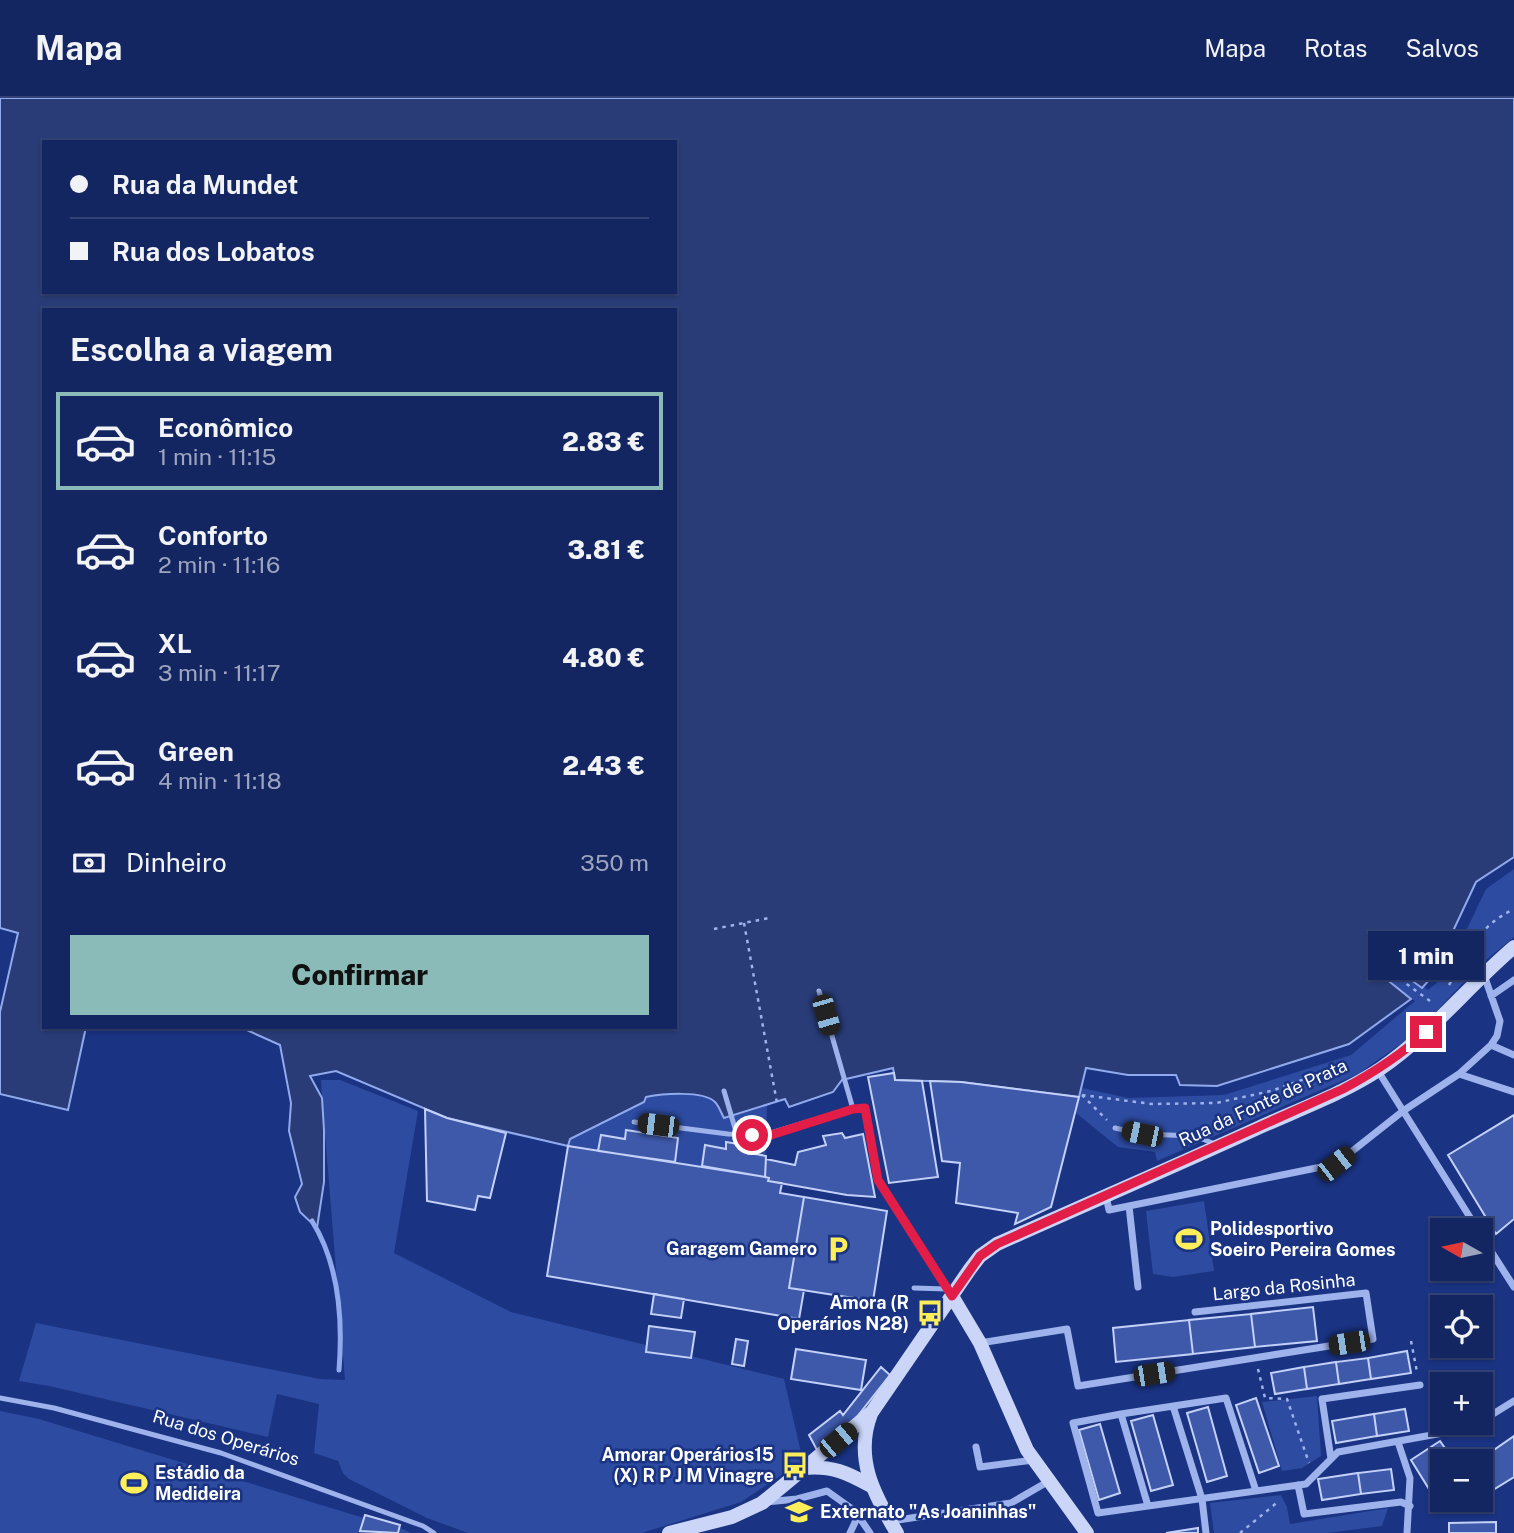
<!DOCTYPE html>
<html lang="pt">
<head>
<meta charset="utf-8">
<style>
	body { margin:0; font-family:"Public Sans",sans-serif; background:#21326b; color:#f1f3f6; height:100vh; display:flex; flex-direction:column; font-size:26px; white-space:nowrap }
	* { box-sizing:border-box; margin:0 }
	p { font-size:23px; color:#9da5be }
	.icon { flex:none; width:38px; height:38px; fill:none; stroke:currentColor; stroke-width:2; stroke-linecap:round; stroke-linejoin:round }
	.map { position:relative; flex:1; overflow:hidden }
	.sheet { position:absolute; left:42px; top:210px; width:635px; height:721px; display:flex; flex-direction:column; background:#142662; border-radius:0px; box-shadow:0 2px 5px #0004,0 0 0 2px #334377 }
	.sheet>* { flex:none }
	.hud { position:absolute; left:42px; top:42px; width:635px; height:154px; border-radius:0px; box-shadow:0 2px 5px #0004,0 0 0 2px #334377; display:grid; align-content:center; height:154px; padding:0 28px; background:#142662 }
	.needle { width:46px; rotate:279deg }
	.fabs { position:absolute; left:1430px; top:1120px; display:grid; gap:14px }
	.fabs a { display:grid; place-items:center; width:63px; height:63px; border-radius:0px; background:#142662; box-shadow:0 2px 5px #0004,0 0 0 2px #334377; font-size:35px }
	.end { position:absolute; width:32px; height:32px; margin:-16px; border:9px solid #e11d48; background:#fff; box-shadow:0 0 0 4px #fff }
	.from { border-radius:50% }
	.bubble { position:absolute; height:49px; border-radius:0px; background:#142662; box-shadow:0 2px 5px #0004,0 0 0 2px #334377; font-size:23px; font-weight:800; line-height:49px; text-align:center }
	.car { position:absolute; width:21px; height:42px; margin:-21px -10px; border-radius:9px; box-shadow:0 0 5px 2px #0007; background:linear-gradient(#222 24%,#8ab4d8 0 40%,#222 0 76%,#8ab4d8 0 86%,#222 0) }
	.hud b { display:flex; align-items:center; gap:24px; height:66px; font-size:26px }
	.hud b+b { border-top:2px solid #334377 }
	.hud i { width:18px; height:18px; background:#f1f3f6 }
	ul { padding:0; list-style:none }
	li { display:flex; align-items:center; gap:21px; height:98px; margin:0 14px 10px; padding:0 14px; border:4px solid transparent; border-radius:0px }
	li div { flex:1 }
	li b { display:block; font-size:26px }
	li em { font-style:normal; font-weight:800 }
	li.on { border-color:#8bbbb9 }
	li>.icon { width:63px; height:63px; stroke-width:1.5 }
	h2 { padding:0 28px; font-size:32px; line-height:84px }
	.pay { display:flex; align-items:center; gap:18px; height:77px; padding:0 28px; font-size:26px }
	.pay p { margin-inline-start:auto }
	.action { display:flex; gap:14px; margin-top:auto; padding:14px 28px }
	.action a { flex:1; height:80px; border-radius:0px; background:#8bbbb9; color:#111; font-size:28px; font-weight:800; line-height:80px; text-align:center }
	header { display:flex; align-items:center; gap:42px; box-sizing:border-box; height:98px; padding:0 35px; background:#142662; border-bottom:2px solid #334377 }
	header strong { font-size:33px }
	nav { display:flex; gap:38px; margin-inline-start:auto; font-size:24px }
	.map>svg:first-child { display:block }
	.green { fill:#2d4ba1; fill-rule:evenodd }
	.water { fill:#293c77; stroke:#91aaed; stroke-width:2; fill-rule:evenodd }
	.lines { fill:none; stroke-linecap:round; stroke-linejoin:round }
	.stream { stroke:#91aaed; stroke-width:5 }
	.building { fill:#3e59aa; stroke:#c3d1f8; stroke-width:2 }
	.path { stroke:#9eb2eb; stroke-width:2.5; stroke-dasharray:3.5 5; stroke-linecap:butt }
	.lane { stroke:#9eb2eb; stroke-width:5 }
	.street { stroke:#9eb2eb; stroke-width:7 }
	.secondary { stroke:#cad5f8; stroke-width:14 }
	.route { stroke:#e11d48; stroke-width:9 }
	.labels { text-anchor:middle; stroke-width:5; stroke-linejoin:round; paint-order:stroke }
	.street-label { font-size:18px; fill:#fff; stroke:#1a3382 }
	.poi-label { font-size:18px; font-weight:bold; fill:#fff; stroke:#1a3382; text-anchor:start }
</style>
</head>
<body>
<header>
<strong>Mapa</strong>
<nav><a>Mapa</a><a>Rotas</a><a>Salvos</a></nav>
</header>
<div class="map">
<svg width="1514" height="1435" viewBox="0 0 1514 1435">
	<rect width="100%" height="100%" fill="#1a3382"/>
	<path class="green" d="M1514,759L1476,784L1431,880L1424,889L1428,892L1444,879L1486,791L1514,771V839L1480,867L1415,936L1358,976L1157,1063L1155,1054L1118,1049L1076,1015L1079,999L961,984L895,982L893,970L842,982L833,994L789,1009L785,1001L767,1007L765,1079L568,1048L506,1035L447,1020L336,973L310,978L322,1000L321,982H340L418,1013L394,1155L511,1214L784,1281L803,1363L741,1404L642,1435H468L427,1420L349,1381L343,1375L338,1363L314,1355L319,1306L277,1296L268,1339L49,1288L19,1283L36,1225L320,1281L345,1282L325,1036L324,1084L317,1130L300,1114L295,1099L302,1086L289,1033L291,1005L280,947L240,929H676ZM1407,897L1415,903L1351,957L1224,997L1128,1000L1082,990L1087,970L1128,977H1176L1180,987L1217,988L1349,946L1411,901Z
		M1204,1103L1214,1173L1173,1179L1153,1176L1146,1113Z
		M1317,1298L1321,1358L1302,1370L1282,1373L1262,1304Z
		M0,1313L39,1321L364,1420L365,1417L400,1427V1430L411,1435H0Z
		M1281,1397L1287,1409L1290,1426L1388,1410L1382,1428L1327,1435H1214L1210,1405Z"/>
	<path class="water" d="M0,0H1514V759L1476,784L1431,880L1422,890L1381,860L1375,872L1411,901L1349,946L1217,988L1180,987L1176,977H1128L1086,970L1079,999L961,984L895,982L893,970L842,982L833,994L789,1009L785,1001L724,1020C721,1015 719,1008 715,1004C703,992 661,996 646,999L644,1004L570,1041L568,1048L447,1020L336,973L310,978L322,1000L324,1032V1084L317,1130L300,1114L295,1099L302,1086L289,1033L291,1005L280,947L240,929H676V212H44V929H86L68,1012L0,996V914L18,835L0,830ZM44,44H676V194H44Z"/>
	<g class="lines">
		<path class="stream" d="M312,1123C339,1166 343,1221 339,1272"/>
	</g>
	<path class="building" d="M894,975L895,982L922,983L938,1079L889,1085L868,979Z
		M930,983L961,984L1079,999L1051,1109L1015,1126L1018,1115L956,1105L960,1065L942,1063Z
		M425,1011L447,1020L506,1035L490,1100L478,1098L475,1112L427,1103Z
		M1514,1017V1121L1496,1136L1448,1057Z
		M626,1032L678,1040L675,1064L598,1053L601,1037L625,1041Z
		M842,1035L845,1040L863,1036L875,1099L847,1097L768,1083L769,1080L765,1079L766,1061L795,1067L798,1054L826,1047L823,1038Z
		M726,1044L751,1048L750,1055L766,1058L765,1079L702,1068L705,1047L726,1051Z
		M568,1048L765,1079L769,1080L768,1083L782,1085L780,1095L804,1099L789,1190L804,1192L799,1221L547,1178Z
		M804,1099L887,1113L873,1203L789,1190Z
		M654,1196L684,1201L681,1220L651,1216Z
		M1313,1209L1317,1243L1255,1249L1251,1216Z
		M1251,1216L1255,1249L1193,1256L1189,1222Z
		M1189,1222L1193,1256L1116,1264L1113,1230Z
		M649,1228L695,1234L691,1260L646,1254Z
		M736,1241L748,1243L744,1268L732,1266Z
		M796,1251L866,1262L861,1292L791,1281Z
		M1407,1253L1411,1275L1371,1281L1368,1260Z
		M1368,1260L1371,1281L1339,1286L1336,1264Z
		M1336,1264L1339,1286L1307,1291L1304,1269Z
		M881,1269L890,1277L856,1320L817,1352L809,1337L840,1313L843,1317Z
		M1304,1269L1307,1291L1275,1296L1271,1275Z
		M1256,1300L1279,1368L1259,1375L1236,1307Z
		M1208,1309L1227,1378L1207,1384L1187,1315Z
		M1405,1311L1409,1333L1377,1338L1374,1316Z
		M1374,1316L1377,1338L1336,1345L1332,1323Z
		M1153,1317L1173,1387L1151,1393L1131,1323Z
		M1100,1326L1120,1395L1099,1402L1079,1332Z
		M1514,1338V1379L1480,1400V1363H1478Z
		M1440,1343L1454,1363H1442V1400L1437,1404L1411,1362Z
		M1391,1371L1394,1392L1361,1396L1358,1375Z
		M1358,1375L1361,1396L1322,1402L1318,1381Z
		M365,1417L400,1427L398,1435L360,1433Z
		M1496,1424V1435H1449V1425Z
		M1198,1430V1435H1166Z"/>
	<g class="lines">
		<path class="path" d="M744,825L777,1005
			M714,831L769,820
			M1386,871L1434,906
			M1449,887C1469,854 1477,829 1514,811
			M1082,997L1152,1006L1216,1005L1271,993L1319,976L1346,972
			M1082,997L1107,1022
			M1411,1243L1417,1274
			M1258,1271L1265,1300L1287,1301L1309,1365
			M1240,1435L1279,1403"/>
		<path class="lane" d="M819,893L853,1011
			M724,993L737,1037
			M634,1024L728,1036L767,1037
			M1115,1030L1142,1036L1195,1038L1215,1046
			M914,1190L947,1191
			M0,1300L54,1310L221,1355L423,1428L434,1435"/>
		<path class="street" d="M1491,898L1514,882
			M1491,947L1514,957
			M1378,973L1478,1132
			M1459,976L1514,994
			M767,1037L853,1011L865,1010L878,1082L951,1197
			M1106,1098L1109,1112L1336,1066L1403,1013L1459,976L1491,947L1497,938L1500,923L1484,877
			M1129,1108L1138,1189
			M1480,1136L1514,1189
			M980,1245L1067,1231L1078,1288L1373,1241L1366,1195L1195,1214
			M1173,1308L1202,1401L1206,1435
			M1121,1316L1073,1325L1098,1415L1306,1386L1338,1354L1454,1333L1479,1325
			M1480,1324L1514,1303
			M1398,1344L1410,1380L1407,1435
			M976,1349L980,1369L1034,1362
			M1331,1361L1322,1301L1420,1287
			M1298,1387L1304,1416L1401,1404L1410,1408
			M766,1404L797,1401L827,1393L855,1413L870,1435
			M1148,1408L1121,1316L1226,1300L1256,1393
			M891,1423L1011,1405L1049,1383
			M850,1435L858,1418"/>
		<path class="secondary" d="M952,1198L980,1245L1027,1352L1087,1435
			M871,1316C854,1360 874,1397 897,1435
			M804,1370C831,1367 848,1375 871,1388
			M669,1435L732,1419L762,1405L872,1314L970,1171L980,1158L997,1146C1084,1107 1173,1069 1260,1029C1300,1011 1344,995 1380,971C1431,936 1468,888 1514,849"/>
	</g>
	<g class="lines">
		<path class="route" d="M752,1037H771L853,1011L865,1010L878,1082L952,1198L980,1158L997,1146L1343,991C1373,975 1401,957 1426,934"/>
	</g>
	<defs>
		<g id="stadium-bare" transform="scale(2.1)"><path d="M0-5a6.5 5 0 1 0 0 10a6.5 5 0 1 0 0-10ZM-3.5-1.8h7v3.6h-7Z" fill="#fdee5a" stroke="#1a3382" stroke-width="2.5" paint-order="stroke"/></g>
		<g id="parking-bare" transform="scale(2.1)"><path d="M-3.5-5.5H1a3.5 3.5 0 0 1 0 7H-1V5.5H-3.5ZM-1-3.4V-.6H.8a1.4 1.4 0 0 0 0-2.8Z" fill="#fdee5a" stroke="#1a3382" stroke-width="2.5" paint-order="stroke"/></g>
		<g id="bus-bare" transform="scale(2.1)"><path d="M-5-6H5V4H4V6H2V4H-2V6H-4V4H-5ZM-3.5-4V0h7V-4ZM-3.5 1.2v1.5H-2V1.2ZM2 1.2v1.5H3.5V1.2Z" fill="#fdee5a" stroke="#1a3382" stroke-width="2.5" paint-order="stroke"/></g>
		<g id="school-bare" transform="scale(2.1)"><path d="M0-5L7-2L0 1L-7-2ZM-4 1L0 2.5L4 1V4Q0 6-4 4Z" fill="#fdee5a" stroke="#1a3382" stroke-width="2.5" paint-order="stroke"/></g>
	</defs>
	<g fill-rule="evenodd">
		<use href="#stadium-bare" x="1189" y="1141"/>
		<use href="#parking-bare" x="838" y="1151"/>
		<use href="#bus-bare" x="930" y="1215"/>
		<use href="#bus-bare" x="795" y="1367"/>
		<use href="#stadium-bare" x="134" y="1385"/>
		<use href="#school-bare" x="799" y="1414"/>
	</g>
	<g class="labels">
		<g class="street-label">
			<text transform="translate(1263 1005) rotate(-25)" y="6">Rua da Fonte de Prata</text>
			<text transform="translate(1284 1189) rotate(-6)" y="6">Largo da Rosinha</text>
			<text transform="translate(226 1340) rotate(17)" y="6">Rua dos Operários</text>
		</g>
		<g class="poi-label">
			<text x="1210" y="1137">Polidesportivo<tspan x="1210" dy="21">Soeiro Pereira Gomes</tspan></text>
			<text x="817" y="1157" text-anchor="end">Garagem Gamero</text>
			<text x="909" y="1211" text-anchor="end">Amora (R<tspan x="909" dy="21">Operários N28)</tspan></text>
			<text x="774" y="1363" text-anchor="end">Amorar Operários15<tspan x="774" dy="21">(X) R P J M Vinagre</tspan></text>
			<text x="155" y="1381">Estádio da<tspan x="155" dy="21">Medideira</tspan></text>
			<text x="820" y="1420">Externato "As Joaninhas"</text>
		</g>
	</g>
</svg>
<div class="fabs">
<a><svg class="needle" viewBox="-14 -14 28 28"><path d="M0-13l5 13h-10z" fill="#e53935"/><path d="M0 13l5-13h-10z" fill="#9da5be"/></svg></a>
<a><svg class="icon" aria-label="locate" viewBox="0 0 24 24"><circle cx="12" cy="12" r="6"/><path d="M12 2v4M12 18v4M2 12h4M18 12h4"/></svg></a>
<a>+</a>
<a>−</a>
</div>
<i class="end from" style="left:752px;top:1037px"></i>
<i class="end" style="left:1426px;top:934px"></i>
<div class="bubble" style="left:1368px;top:833px;width:116px">1 min</div>
<i class="car" style="left:826px;top:917px;rotate:164deg"></i>
<i class="car" style="left:658px;top:1027px;rotate:277deg"></i>
<i class="car" style="left:1142px;top:1036px;rotate:282deg"></i>
<i class="car" style="left:1336px;top:1066px;rotate:52deg"></i>
<i class="car" style="left:1349px;top:1245px;rotate:261deg"></i>
<i class="car" style="left:1154px;top:1276px;rotate:81deg"></i>
<i class="car" style="left:838px;top:1342px;rotate:50deg"></i>
<div class="hud">
<b><i class="from"></i>Rua da Mundet</b>
<b><i></i>Rua dos Lobatos</b>
</div>
<section class="sheet">
<h2>Escolha a viagem</h2>
<ul>
<li class="on"><svg class="icon" aria-label="car" viewBox="0 0 24 24"><path d="M5 17H2v-5l4-1 3-4h7l3 4 3 1v5h-3M9 17h6M6 11h13"/><circle cx="7" cy="17" r="2"/><circle cx="17" cy="17" r="2"/></svg><div><b>Econômico</b><p>1 min · 11:15</p></div><em>2.83 €</em></li>
<li><svg class="icon" aria-label="car" viewBox="0 0 24 24"><path d="M5 17H2v-5l4-1 3-4h7l3 4 3 1v5h-3M9 17h6M6 11h13"/><circle cx="7" cy="17" r="2"/><circle cx="17" cy="17" r="2"/></svg><div><b>Conforto</b><p>2 min · 11:16</p></div><em>3.81 €</em></li>
<li><svg class="icon" aria-label="car" viewBox="0 0 24 24"><path d="M5 17H2v-5l4-1 3-4h7l3 4 3 1v5h-3M9 17h6M6 11h13"/><circle cx="7" cy="17" r="2"/><circle cx="17" cy="17" r="2"/></svg><div><b>XL</b><p>3 min · 11:17</p></div><em>4.80 €</em></li>
<li><svg class="icon" aria-label="car" viewBox="0 0 24 24"><path d="M5 17H2v-5l4-1 3-4h7l3 4 3 1v5h-3M9 17h6M6 11h13"/><circle cx="7" cy="17" r="2"/><circle cx="17" cy="17" r="2"/></svg><div><b>Green</b><p>4 min · 11:18</p></div><em>2.43 €</em></li>
</ul>
<div class="pay"><svg class="icon" aria-label="cash" viewBox="0 0 24 24"><path d="M3 7h18v10H3z"/><circle cx="12" cy="12" r="2"/></svg>Dinheiro<p>350 m</p></div>
<div class="action"><a>Confirmar</a></div>
</section>
</div>
</body>
</html>
